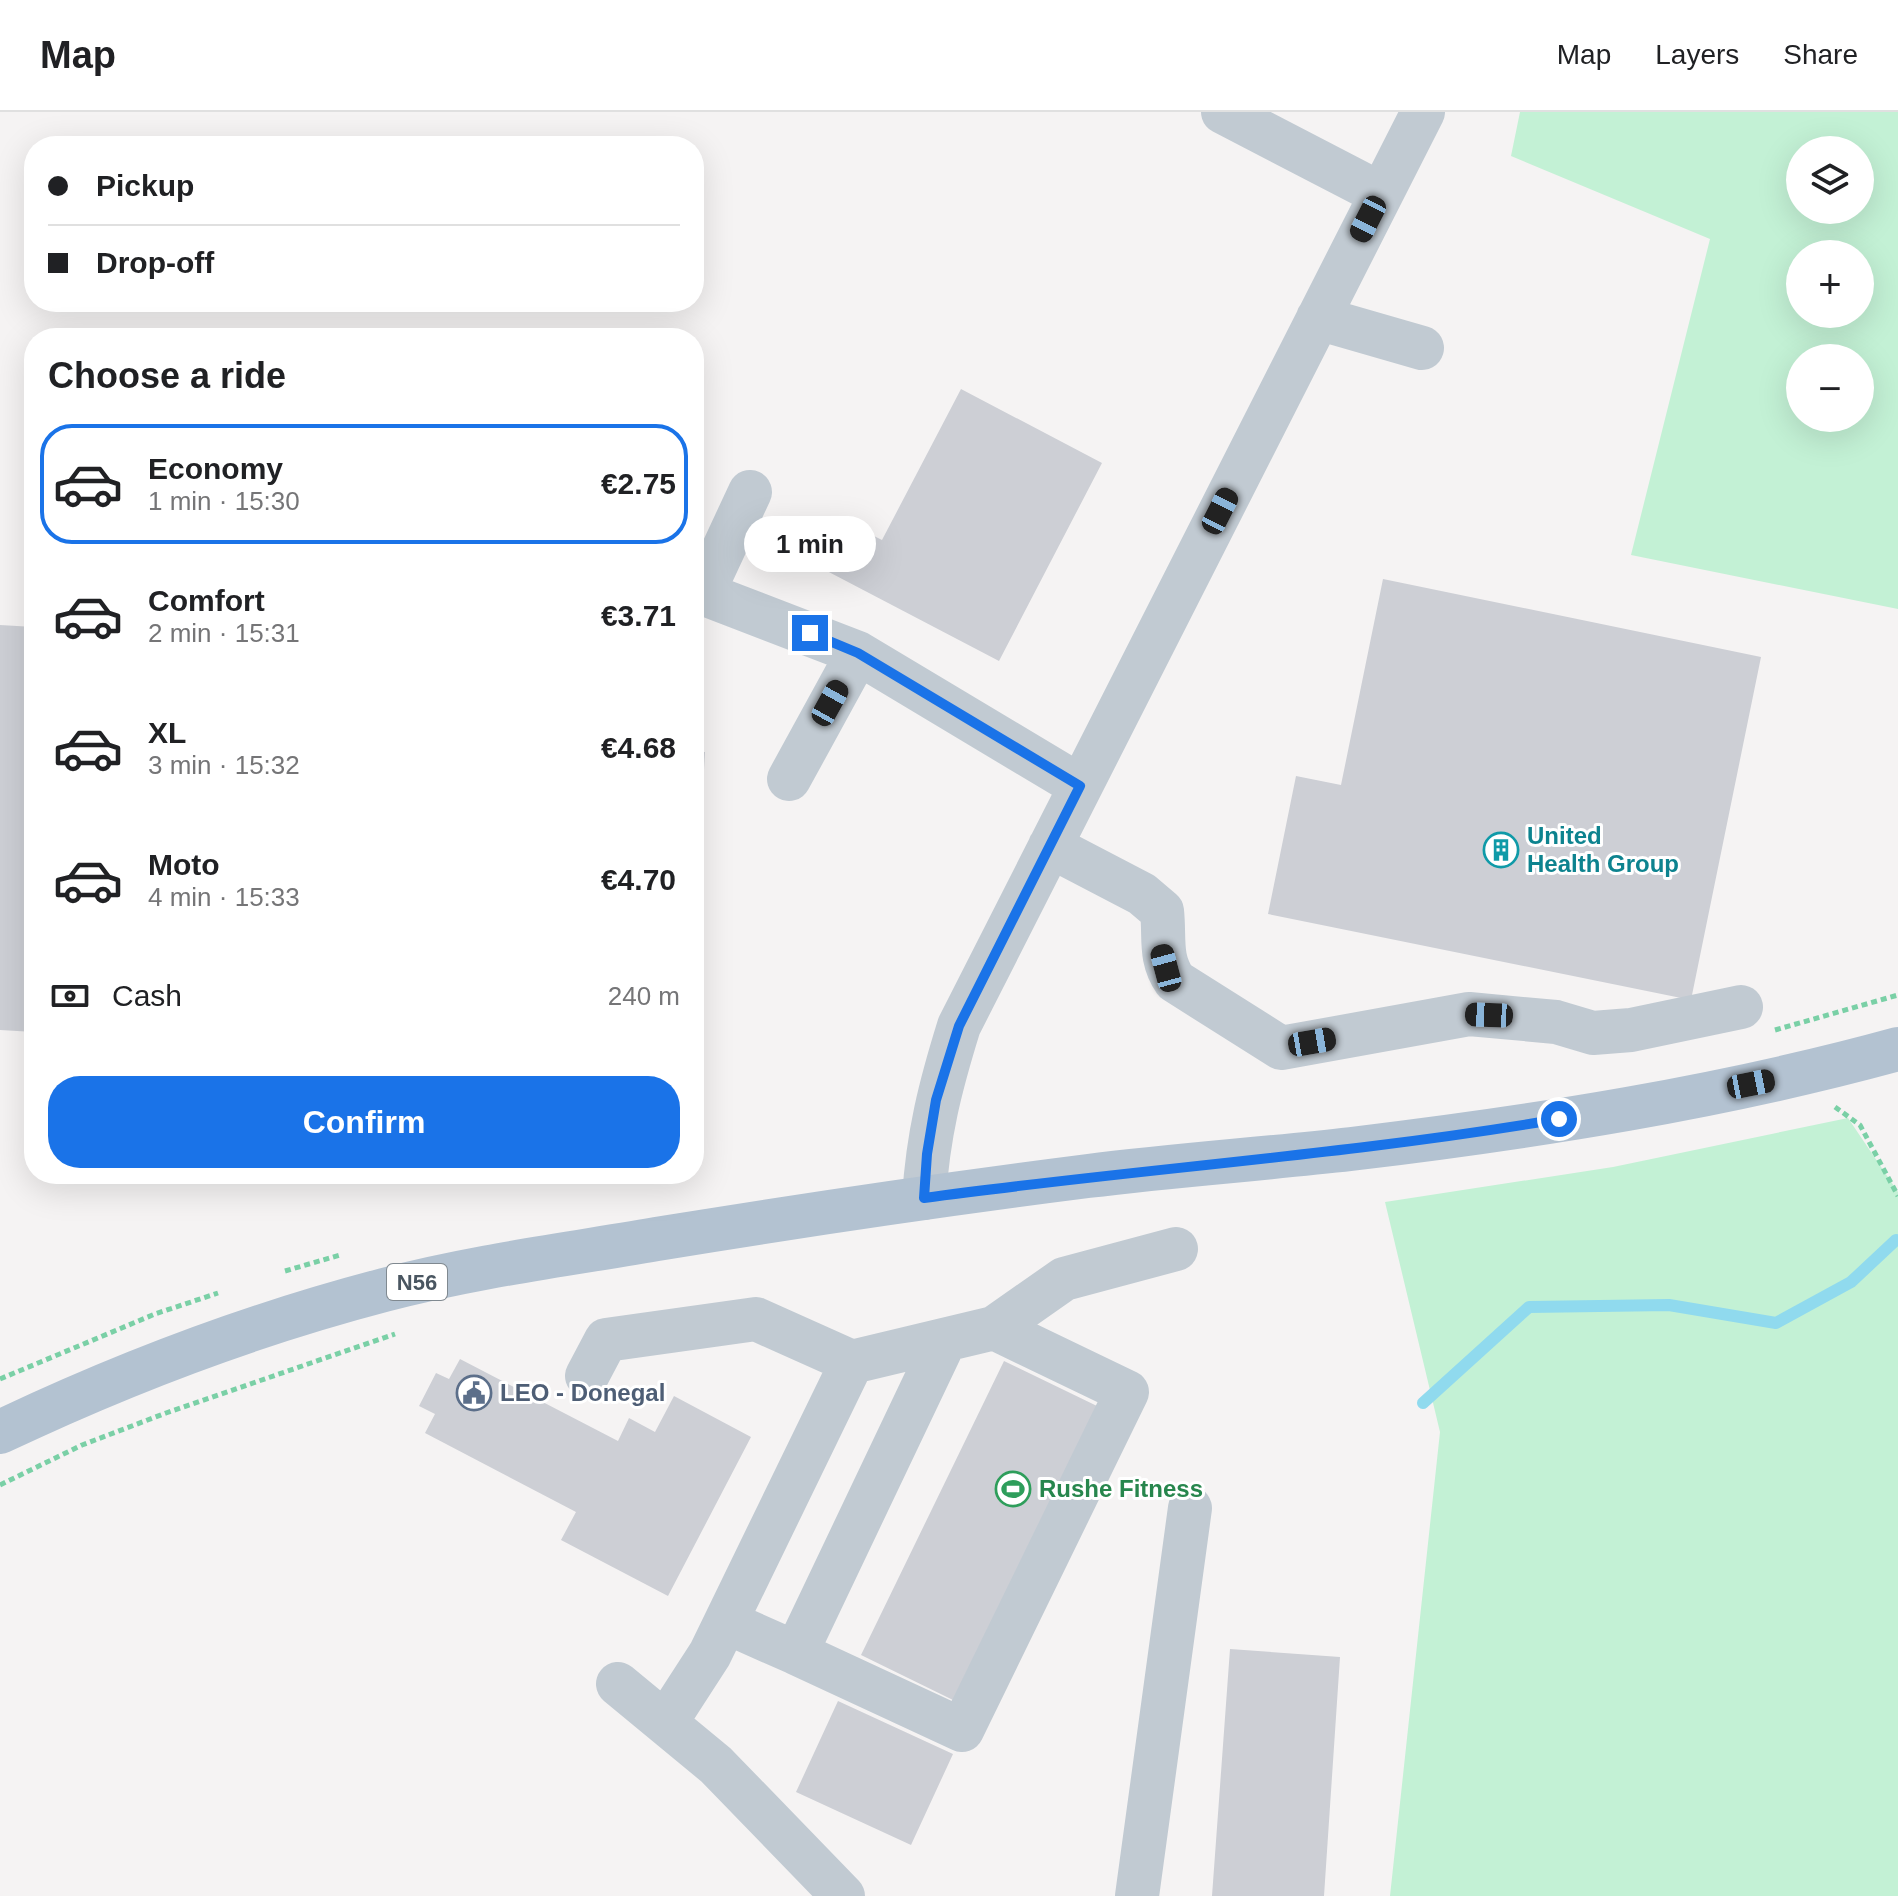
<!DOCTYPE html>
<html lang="en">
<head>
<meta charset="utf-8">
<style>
	body { margin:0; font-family:Arial,sans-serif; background:#f2f2f2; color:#202124; height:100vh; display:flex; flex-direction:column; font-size:30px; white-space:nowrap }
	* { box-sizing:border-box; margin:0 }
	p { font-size:26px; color:#757577 }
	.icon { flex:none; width:44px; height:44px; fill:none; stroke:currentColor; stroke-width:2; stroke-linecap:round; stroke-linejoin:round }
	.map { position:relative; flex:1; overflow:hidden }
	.details { position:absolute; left:24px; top:216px; width:680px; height:856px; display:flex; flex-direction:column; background:#fff; border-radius:32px; box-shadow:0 8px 32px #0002 }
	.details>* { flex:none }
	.guide { position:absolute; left:24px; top:24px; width:680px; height:176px; border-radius:32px; box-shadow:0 8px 32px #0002; display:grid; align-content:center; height:176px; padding:0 24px; background:#fff }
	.tools { position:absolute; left:1786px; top:24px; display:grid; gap:16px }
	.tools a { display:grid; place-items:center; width:88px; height:88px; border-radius:50%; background:#fff; box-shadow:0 8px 32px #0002; font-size:40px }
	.end { position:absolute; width:36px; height:36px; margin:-18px; border:10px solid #1a73e8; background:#fff; box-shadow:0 0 0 4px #fff }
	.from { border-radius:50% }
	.bubble { position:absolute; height:56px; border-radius:28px; background:#fff; box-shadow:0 8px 32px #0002; font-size:26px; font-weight:600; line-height:56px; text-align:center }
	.car { position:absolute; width:24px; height:48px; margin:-24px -12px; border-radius:10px; box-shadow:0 0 6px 2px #0007; background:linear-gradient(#222 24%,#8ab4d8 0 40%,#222 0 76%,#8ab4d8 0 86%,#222 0) }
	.guide b { display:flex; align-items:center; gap:28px; height:76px; font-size:30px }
	.guide b+b { border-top:2px solid #e0e0e0 }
	.guide i { width:20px; height:20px; background:#202124 }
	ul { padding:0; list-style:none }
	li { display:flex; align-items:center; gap:24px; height:120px; margin:0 16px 12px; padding:0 8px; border:4px solid transparent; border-radius:32px }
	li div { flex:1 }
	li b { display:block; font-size:30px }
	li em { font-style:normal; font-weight:600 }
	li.on { border-color:#1a73e8 }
	li>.icon { width:72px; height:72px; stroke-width:1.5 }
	h2 { padding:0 24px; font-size:36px; line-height:96px }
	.pay { display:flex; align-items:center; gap:20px; height:88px; padding:0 24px; font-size:30px }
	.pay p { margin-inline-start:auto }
	.cta { display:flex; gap:16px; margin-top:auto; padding:16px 24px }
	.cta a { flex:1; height:92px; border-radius:32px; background:#1a73e8; color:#fff; font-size:32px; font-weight:600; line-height:92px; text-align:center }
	header { display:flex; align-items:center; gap:48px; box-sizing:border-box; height:112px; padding:0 40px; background:#fff; border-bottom:2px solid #e0e0e0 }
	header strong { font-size:38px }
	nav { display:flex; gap:44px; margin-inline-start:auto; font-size:28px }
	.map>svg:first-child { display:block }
	.green { fill:#c3f1d5; fill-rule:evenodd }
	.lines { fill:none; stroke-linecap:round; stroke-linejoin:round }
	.stream { stroke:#90daee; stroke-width:12 }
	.building { fill:#cdcfd5 }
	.path { stroke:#7ad0a6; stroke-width:5; stroke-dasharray:6 4; stroke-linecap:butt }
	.minor { stroke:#c1cad2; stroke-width:44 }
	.major { stroke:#b3c2d1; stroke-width:44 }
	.route { stroke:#1a73e8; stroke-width:10 }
	.labels { text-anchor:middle; stroke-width:6; stroke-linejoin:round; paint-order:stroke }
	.shield { fill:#fff; stroke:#808990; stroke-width:2 }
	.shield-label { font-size:22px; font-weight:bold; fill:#4a5661 }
	.culture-label { font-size:24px; font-weight:bold; fill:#0d838f; stroke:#fff; text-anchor:start }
	.service-label { font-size:24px; font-weight:bold; fill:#4e5e75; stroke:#fff; text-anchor:start }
	.leisure-label { font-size:24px; font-weight:bold; fill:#27864d; stroke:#fff; text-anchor:start }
</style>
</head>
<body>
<header>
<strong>Map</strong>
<nav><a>Map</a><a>Layers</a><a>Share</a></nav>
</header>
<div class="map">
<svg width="1898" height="1784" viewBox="0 0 1898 1784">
	<rect width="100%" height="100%" fill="#f5f3f3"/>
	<path class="green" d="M1520,0H1898V497L1631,443L1710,127L1511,44ZM1800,38H1860V98H1800ZM1800,142H1860V202H1800ZM1800,246H1860V306H1800Z
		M1848,1006L1898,1080V1784H1390L1440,1320L1385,1090L1613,1055Z"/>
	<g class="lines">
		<path class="stream" d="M1423,1291L1529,1195L1669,1193L1776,1211L1851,1170L1896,1128"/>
	</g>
	<path class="building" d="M961,277L1102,351L999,549L825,458L850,412L882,428Z
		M1383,467L1761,545L1691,888L1268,802L1296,664L1341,673Z
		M0,513L34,515V920L0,918Z
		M694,640H705L701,710L694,709Z
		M460,1247L618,1329L629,1306L655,1320L674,1284L751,1325L668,1484L561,1428L576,1400L425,1321L435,1302L419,1294L436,1261L449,1267Z
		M1004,1249L1097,1294L953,1588L861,1543Z
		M1230,1537L1340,1545L1324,1784H1212Z
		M838,1589L953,1642L911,1733L796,1680Z"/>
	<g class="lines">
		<path class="path" d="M1775,918L1898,883
			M1835,995L1860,1013L1898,1084
			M285,1159L340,1143
			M0,1267L155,1202L218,1181
			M0,1373L82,1333L166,1301L395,1222"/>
		<path class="minor" d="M1223,0L1381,82
			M1318,206L1422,236
			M694,478L858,541L1080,674
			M703,481L750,380
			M789,667L858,541
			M1050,734L1142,782L1162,799C1165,826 1159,846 1175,869L1281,936L1469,902L1556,910L1593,921L1631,918L1741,895
			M924,1086C928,1023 940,975 959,914L1423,0
			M587,1264L606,1228L756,1207L852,1250
			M726,1510L796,1541L945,1228
			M796,1541L962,1618L1127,1280L994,1216
			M618,1572L716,1653L843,1784
			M666,1610L710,1542L852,1250L994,1216L1064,1167L1176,1137
			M1137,1784L1190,1396"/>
		<path class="major" d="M0,1320C122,1262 254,1212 384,1178C475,1154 570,1142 663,1126C804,1103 946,1082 1088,1064C1176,1053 1263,1047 1351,1037C1534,1015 1720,986 1898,937"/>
	</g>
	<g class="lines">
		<path class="route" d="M810,521L858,541L1080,674L959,914L936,988L927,1042L924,1086C1135,1057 1349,1043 1559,1007"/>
	</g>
	<defs>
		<g id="building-ring" transform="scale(1.8)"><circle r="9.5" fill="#fff" stroke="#0f9aa8" stroke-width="1.5"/><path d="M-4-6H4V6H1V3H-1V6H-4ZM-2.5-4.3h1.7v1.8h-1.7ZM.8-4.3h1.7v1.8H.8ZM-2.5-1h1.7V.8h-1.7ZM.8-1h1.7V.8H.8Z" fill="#0f9aa8"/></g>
		<g id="civic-ring" transform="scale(1.8)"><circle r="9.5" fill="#fff" stroke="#5c6f8a" stroke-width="1.5"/><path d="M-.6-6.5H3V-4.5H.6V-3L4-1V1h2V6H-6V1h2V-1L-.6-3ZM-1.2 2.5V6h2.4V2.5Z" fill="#5c6f8a"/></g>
		<g id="stadium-ring" transform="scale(1.8)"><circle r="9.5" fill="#fff" stroke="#2e9e5b" stroke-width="1.5"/><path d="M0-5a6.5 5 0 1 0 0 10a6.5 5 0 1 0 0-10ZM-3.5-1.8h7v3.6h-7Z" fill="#2e9e5b"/></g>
	</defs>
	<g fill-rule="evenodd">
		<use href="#building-ring" x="1501" y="738"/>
		<use href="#civic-ring" x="474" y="1281"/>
		<use href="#stadium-ring" x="1013" y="1377"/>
	</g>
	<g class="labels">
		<rect class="shield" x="387" y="1152" width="60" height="36" rx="6"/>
		<g class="shield-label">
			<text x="417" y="1178">N56</text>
		</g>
		<g class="culture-label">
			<text x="1527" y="732">United<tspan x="1527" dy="28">Health Group</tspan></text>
		</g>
		<g class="service-label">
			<text x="500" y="1289">LEO - Donegal</text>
		</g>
		<g class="leisure-label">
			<text x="1039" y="1385">Rushe Fitness</text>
		</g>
	</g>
</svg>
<div class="tools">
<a><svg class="icon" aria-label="layers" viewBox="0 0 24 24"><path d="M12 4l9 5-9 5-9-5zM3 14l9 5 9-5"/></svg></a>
<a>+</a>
<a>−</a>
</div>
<i class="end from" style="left:1559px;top:1007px"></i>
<i class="end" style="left:810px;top:521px"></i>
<div class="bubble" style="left:744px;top:404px;width:132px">1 min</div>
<i class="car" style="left:1368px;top:107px;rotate:207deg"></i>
<i class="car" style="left:1220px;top:399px;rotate:27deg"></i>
<i class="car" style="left:830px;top:591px;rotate:29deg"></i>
<i class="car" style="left:1166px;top:856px;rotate:345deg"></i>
<i class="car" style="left:1489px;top:903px;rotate:272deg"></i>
<i class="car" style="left:1312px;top:930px;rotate:80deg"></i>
<i class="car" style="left:1751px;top:972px;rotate:79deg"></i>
<div class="guide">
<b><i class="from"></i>Pickup</b>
<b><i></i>Drop-off</b>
</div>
<section class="details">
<h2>Choose a ride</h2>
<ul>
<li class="on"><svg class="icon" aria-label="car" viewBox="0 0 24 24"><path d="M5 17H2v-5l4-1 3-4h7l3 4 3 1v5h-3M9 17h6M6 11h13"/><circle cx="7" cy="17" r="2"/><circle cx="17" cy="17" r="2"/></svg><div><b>Economy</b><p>1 min · 15:30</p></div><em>€2.75</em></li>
<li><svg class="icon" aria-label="car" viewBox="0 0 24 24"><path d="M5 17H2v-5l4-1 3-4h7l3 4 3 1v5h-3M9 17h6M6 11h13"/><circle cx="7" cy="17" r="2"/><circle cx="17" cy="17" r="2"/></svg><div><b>Comfort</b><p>2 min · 15:31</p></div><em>€3.71</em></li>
<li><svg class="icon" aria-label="car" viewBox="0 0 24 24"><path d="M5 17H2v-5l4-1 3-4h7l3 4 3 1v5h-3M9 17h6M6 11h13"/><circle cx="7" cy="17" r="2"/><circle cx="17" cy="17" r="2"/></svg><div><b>XL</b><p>3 min · 15:32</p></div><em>€4.68</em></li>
<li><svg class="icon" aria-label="car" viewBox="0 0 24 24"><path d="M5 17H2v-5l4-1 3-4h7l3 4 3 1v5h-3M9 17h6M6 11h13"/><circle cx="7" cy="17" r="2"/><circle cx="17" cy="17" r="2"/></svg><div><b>Moto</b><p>4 min · 15:33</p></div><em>€4.70</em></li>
</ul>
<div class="pay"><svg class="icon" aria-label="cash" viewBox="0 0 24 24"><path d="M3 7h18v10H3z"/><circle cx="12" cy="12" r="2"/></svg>Cash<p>240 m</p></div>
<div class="cta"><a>Confirm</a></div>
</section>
</div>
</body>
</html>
